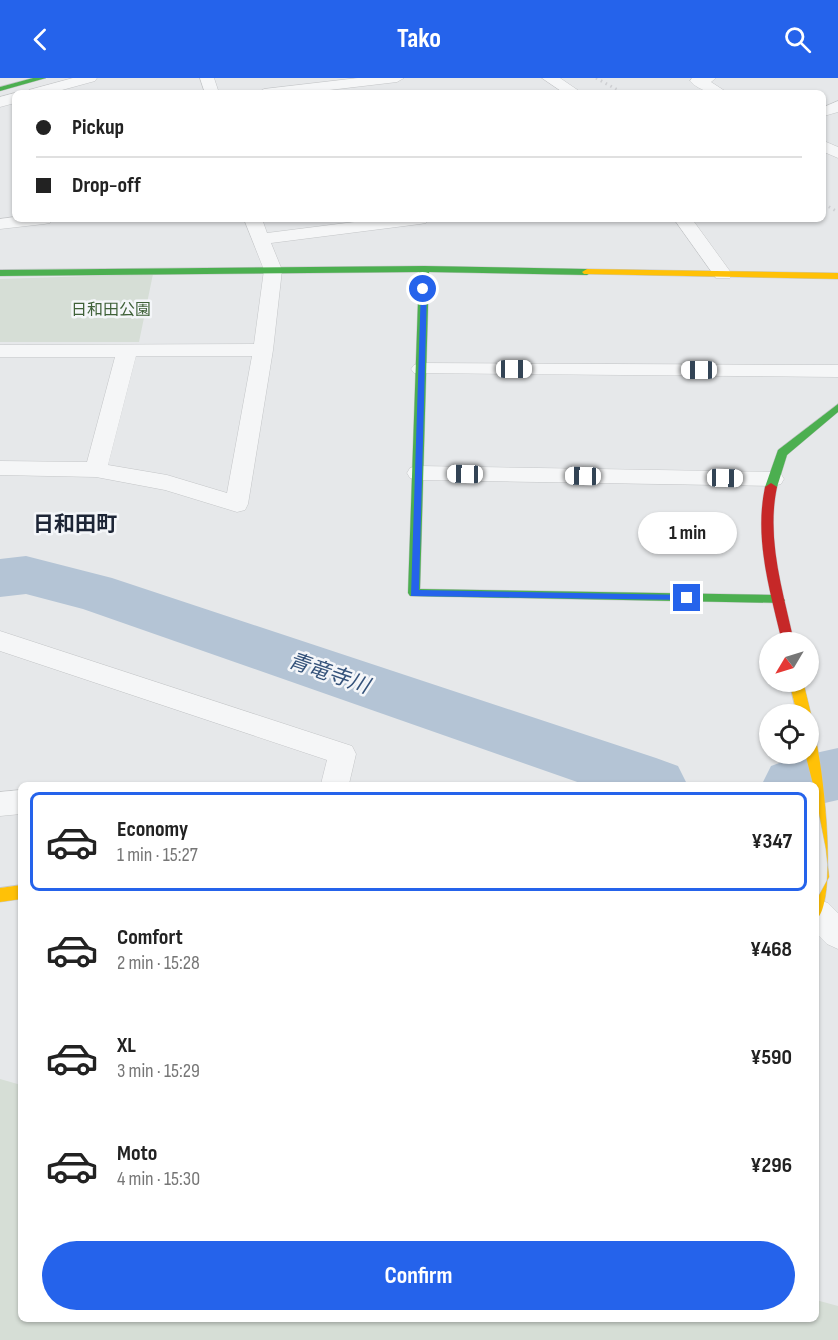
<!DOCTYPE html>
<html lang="en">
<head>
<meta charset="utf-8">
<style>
	body { margin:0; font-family:"Sofia Sans Condensed","Noto Sans JP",sans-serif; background:#f6f6f6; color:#222; height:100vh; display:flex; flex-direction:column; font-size:22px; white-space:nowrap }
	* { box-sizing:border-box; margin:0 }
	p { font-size:20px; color:#767676 }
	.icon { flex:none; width:33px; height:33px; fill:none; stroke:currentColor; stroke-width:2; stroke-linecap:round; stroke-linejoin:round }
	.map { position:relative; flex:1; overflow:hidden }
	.drawer { position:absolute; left:18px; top:704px; width:801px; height:540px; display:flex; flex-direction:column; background:#fff; border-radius:9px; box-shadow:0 2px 4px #0004 }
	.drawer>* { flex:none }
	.guide { position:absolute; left:12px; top:12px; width:814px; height:132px; border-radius:9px; box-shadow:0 2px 4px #0004; display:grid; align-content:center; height:132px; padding:0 24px; background:#fff }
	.needle { width:39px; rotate:232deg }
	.controls { position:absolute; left:759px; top:554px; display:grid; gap:12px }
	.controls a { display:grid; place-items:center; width:60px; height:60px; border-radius:50%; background:#fff; box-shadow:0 2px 4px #0004; font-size:30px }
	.end { position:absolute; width:27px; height:27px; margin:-14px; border:8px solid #2563eb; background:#fff; box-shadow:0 0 0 3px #fff }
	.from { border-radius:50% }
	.bubble { position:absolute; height:42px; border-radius:21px; background:#fff; box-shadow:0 2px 4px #0004; font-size:20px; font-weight:700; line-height:42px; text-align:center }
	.car { position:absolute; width:18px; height:36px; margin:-18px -9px; border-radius:8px; box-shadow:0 0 4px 2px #0007; background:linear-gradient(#fff 24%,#345 0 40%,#fff 0 76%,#345 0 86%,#fff 0) }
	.guide b { display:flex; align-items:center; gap:21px; height:57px; font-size:22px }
	.guide b+b { border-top:2px solid #e0e0e0 }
	.guide i { width:15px; height:15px; background:#222 }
	ul { padding:10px 0 0; list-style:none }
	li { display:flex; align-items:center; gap:18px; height:99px; margin:0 12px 9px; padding:0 12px; border:3px solid transparent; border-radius:9px }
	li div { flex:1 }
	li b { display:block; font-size:22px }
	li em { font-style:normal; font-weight:700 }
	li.on { border-color:#2563eb }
	li>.icon { width:54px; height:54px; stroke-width:1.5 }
	.cta { display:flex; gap:12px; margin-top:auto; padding:12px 24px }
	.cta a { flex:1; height:69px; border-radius:36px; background:#2563eb; color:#fff; font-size:24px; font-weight:700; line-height:69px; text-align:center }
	header { display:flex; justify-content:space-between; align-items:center; height:78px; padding:0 24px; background:#2563eb; color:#fff; font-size:27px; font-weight:700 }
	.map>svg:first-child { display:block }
	.green { fill:#d6ded6 }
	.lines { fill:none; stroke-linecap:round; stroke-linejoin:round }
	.river { fill:#b4c4d5; fill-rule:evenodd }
	.street-casing { stroke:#c4c6c8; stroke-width:1 }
	.fast-casing { stroke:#c4c6c8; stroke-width:1 }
	.slow-casing { stroke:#c4c6c8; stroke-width:1 }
	.jam-casing { stroke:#c4c6c8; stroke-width:1 }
	.street { fill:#f5f6f7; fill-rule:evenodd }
	.fast { fill:#4caf50; fill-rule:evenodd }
	.slow { fill:#ffc107; fill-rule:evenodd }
	.jam { fill:#c62828; fill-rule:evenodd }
	.rail { stroke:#cecfd2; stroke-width:3; stroke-dasharray:1.5 4; stroke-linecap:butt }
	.route { fill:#2563eb }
	.labels { text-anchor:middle; stroke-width:5; stroke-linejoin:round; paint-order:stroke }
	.far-park-label { font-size:16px; fill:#3f6138; stroke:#f4f6f9 }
	.neighbourhood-label { font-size:21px; font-weight:bold; fill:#1d2536; stroke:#f4f6f9 }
	.water-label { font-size:21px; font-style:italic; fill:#34527a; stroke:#f4f6f9 }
</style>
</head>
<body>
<header><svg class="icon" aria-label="back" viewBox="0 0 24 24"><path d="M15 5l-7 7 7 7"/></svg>Tako<svg class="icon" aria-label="search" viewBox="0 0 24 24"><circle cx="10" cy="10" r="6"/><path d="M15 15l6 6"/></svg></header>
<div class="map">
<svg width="838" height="1262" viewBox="0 0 838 1262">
	<rect width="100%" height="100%" fill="#e6e8ea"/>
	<path class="green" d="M153,196L139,264H0V201Z
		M0,1001L21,1007V1240H816V1222L838,1228V1262H0Z"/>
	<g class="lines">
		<path class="river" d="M26,478L112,500L656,680L678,688L687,706H583L83,531L26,516L0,519V481Z
			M838,670V722L816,727V706H762L771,688L793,680Z"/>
		<g class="street-casing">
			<path id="street" d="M73,0H97L95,3L51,15H27L29,12Z
				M200,0H214L219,15H205Z
				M358,0H404L397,4L304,15H257L264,11Z
				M542,0H560L582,15H564Z
				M692,0H716L711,4L728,15C714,15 700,14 690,3Z
				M15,15V25L0,29V19Z
				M838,23V34L824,38V29Z
				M824,63L838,69V80L824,74Z
				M15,139V141H53L50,145L44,146L0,151V141Z
				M244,141H262L267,155L378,141H429L426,145L420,146L271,165L282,192L273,272L248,426L245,432L237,434L165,412L96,399L0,397V383L87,384L115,279H0V267L254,266L264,192ZM136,278H252L227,415L167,397L108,387Z
				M674,141H692L732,196L730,200H716Z
				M421,285L838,287V299L414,295L411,291L414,287Z
				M418,388L773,394L781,396L784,401L781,406L773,408L418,402L410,400L407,395L410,390Z
				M0,553L352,668L356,676L349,706H321L327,682L0,573Z
				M21,712V736L0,738V714Z
				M816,821L828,825L838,835V871L827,866L816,855Z"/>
		</g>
		<g class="fast-casing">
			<path id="fast" d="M33,0H46L0,13V9Z
				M424,188L587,191L592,194L587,197L429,194L420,511L779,517L785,522L783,525L410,518L408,515L419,194L0,198V192Z
				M838,326V334L787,377L777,409L775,412H767L765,409L778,372Z"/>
		</g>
		<g class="slow-casing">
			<path id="slow" d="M587,191L838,195V201L584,196L582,194Z
				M789,603H803L811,636L809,640L808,636H797Z
				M808,653L813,654L815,658C824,694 838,824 816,842V823L829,799L826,771L816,720V706H813L805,675H808Z
				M21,807V821L0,824V810Z"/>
		</g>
		<g class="jam-casing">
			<path id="jam" d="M771,405L777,409C766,461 783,513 794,564H782C770,513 754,461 765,409Z"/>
		</g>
		<use href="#street" class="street"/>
		<use href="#fast" class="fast"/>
		<use href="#slow" class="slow"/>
		<use href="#jam" class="jam"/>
		<path class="rail" d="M596,0L623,15
			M824,126L838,134"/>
	</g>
	<path class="route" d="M421,209L427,211L419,512L687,517L692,520L691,522L411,518Z"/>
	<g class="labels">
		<g class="far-park-label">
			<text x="111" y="237">日和田公園</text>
		</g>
		<g class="neighbourhood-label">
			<text x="75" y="453">日和田町</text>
		</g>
		<g class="water-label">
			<text transform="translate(329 595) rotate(19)" y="7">青竜寺川</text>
		</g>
	</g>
</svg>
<div class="controls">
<a><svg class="needle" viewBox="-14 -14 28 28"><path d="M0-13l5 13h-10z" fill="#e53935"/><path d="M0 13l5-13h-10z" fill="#767676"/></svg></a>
<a><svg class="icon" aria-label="locate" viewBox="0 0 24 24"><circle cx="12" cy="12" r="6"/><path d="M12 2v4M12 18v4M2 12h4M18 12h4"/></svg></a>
</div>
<i class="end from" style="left:423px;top:211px"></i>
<i class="end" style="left:687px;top:520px"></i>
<div class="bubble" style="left:638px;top:434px;width:99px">1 min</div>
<i class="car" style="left:514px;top:291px;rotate:90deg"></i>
<i class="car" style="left:699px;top:292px;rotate:270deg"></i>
<i class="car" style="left:465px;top:396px;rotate:271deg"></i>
<i class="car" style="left:583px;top:398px;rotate:271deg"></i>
<i class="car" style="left:725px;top:400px;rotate:91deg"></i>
<div class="guide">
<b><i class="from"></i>Pickup</b>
<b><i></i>Drop-off</b>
</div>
<section class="drawer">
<ul>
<li class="on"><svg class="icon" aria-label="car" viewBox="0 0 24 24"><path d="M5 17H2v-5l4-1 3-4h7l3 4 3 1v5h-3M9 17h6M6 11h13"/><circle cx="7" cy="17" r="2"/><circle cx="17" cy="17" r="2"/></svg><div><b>Economy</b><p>1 min · 15:27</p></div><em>¥347</em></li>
<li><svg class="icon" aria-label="car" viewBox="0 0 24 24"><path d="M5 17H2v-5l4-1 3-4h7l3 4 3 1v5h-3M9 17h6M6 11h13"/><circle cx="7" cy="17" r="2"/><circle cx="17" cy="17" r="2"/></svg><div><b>Comfort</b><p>2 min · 15:28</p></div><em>¥468</em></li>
<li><svg class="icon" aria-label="car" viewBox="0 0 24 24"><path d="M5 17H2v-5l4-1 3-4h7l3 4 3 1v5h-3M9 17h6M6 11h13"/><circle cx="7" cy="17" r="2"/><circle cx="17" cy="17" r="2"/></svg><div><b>XL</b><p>3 min · 15:29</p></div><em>¥590</em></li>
<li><svg class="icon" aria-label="car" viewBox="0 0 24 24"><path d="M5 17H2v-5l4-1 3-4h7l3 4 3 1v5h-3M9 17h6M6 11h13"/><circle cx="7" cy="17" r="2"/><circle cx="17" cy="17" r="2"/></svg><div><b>Moto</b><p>4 min · 15:30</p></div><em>¥296</em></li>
</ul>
<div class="cta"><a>Confirm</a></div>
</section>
</div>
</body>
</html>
